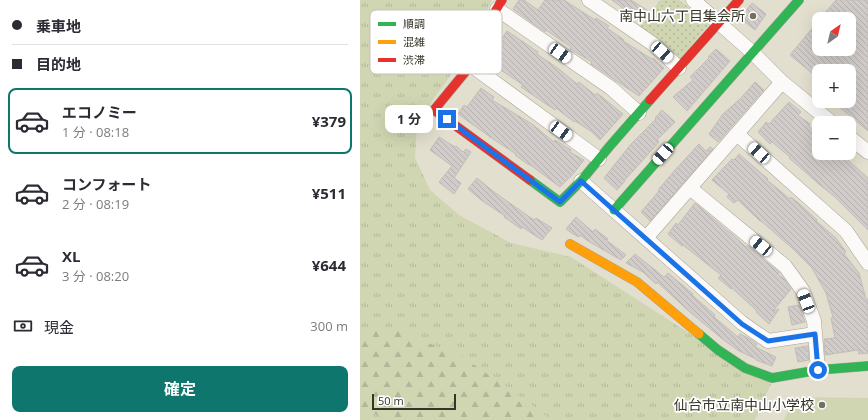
<!DOCTYPE html>
<html lang="ja">
<head>
<meta charset="utf-8">
<style>
	body { margin:0; font-family:"Open Sans","Noto Sans JP",sans-serif; background:#f7f7f7; color:#2b2b33; height:100vh; display:flex; flex-direction:column; font-size:15px; white-space:nowrap }
	* { box-sizing:border-box; margin:0 }
	p { font-size:13px; color:#7c7c81 }
	.icon { flex:none; width:22px; height:22px; fill:none; stroke:currentColor; stroke-width:2; stroke-linecap:round; stroke-linejoin:round }
	.map { position:relative; flex:1; overflow:hidden }
	.sheet { display:flex; flex-direction:column; background:#fff; width:360px }
	.sheet>* { flex:none }
	.banner { display:grid; align-content:center; height:88px; padding:0 12px; background:#fff }
	.needle { width:26px; rotate:34deg }
	.controls { position:absolute; left:452px; top:12px; display:grid; gap:8px }
	.controls a { display:grid; place-items:center; width:44px; height:44px; border-radius:8px; background:#fff; box-shadow:0 4px 16px #0002; font-size:20px }
	.scale { position:absolute; left:12px; bottom:10px; width:84px; box-sizing:border-box; padding-left:4px; border:2px solid #363327; border-top:0; font-size:11px; line-height:14px; white-space:nowrap; color:#363327; -webkit-text-stroke:3px #fff; paint-order:stroke }
	.end { position:absolute; width:18px; height:18px; margin:-9px; border:5px solid #1a73e8; background:#fff; box-shadow:0 0 0 2px #fff }
	.from { border-radius:50% }
	.bubble { position:absolute; height:28px; border-radius:8px; background:#fff; box-shadow:0 4px 16px #0002; font-size:13px; font-weight:700; line-height:28px; text-align:center }
	.car { position:absolute; width:12px; height:24px; margin:-12px -6px; border-radius:5px; box-shadow:0 0 3px 1px #0007; background:linear-gradient(#fff 24%,#345 0 40%,#fff 0 76%,#345 0 86%,#fff 0) }
	.banner b { display:flex; align-items:center; gap:14px; height:38px; font-size:15px }
	.banner b+b { border-top:1px solid #e1e1e2 }
	.banner i { width:10px; height:10px; background:#2b2b33 }
	ul { padding:0; list-style:none }
	li { display:flex; align-items:center; gap:12px; height:66px; margin:0 8px 6px; padding:0 4px; border:2px solid transparent; border-radius:8px }
	li div { flex:1 }
	li b { display:block; font-size:15px }
	li em { font-style:normal; font-weight:700 }
	li.active { border-color:#0f766e }
	li>.icon { width:36px; height:36px; stroke-width:1.5 }
	.pay { display:flex; align-items:center; gap:10px; height:44px; padding:0 12px; font-size:15px }
	.pay p { margin-inline-start:auto }
	.cta { display:flex; gap:8px; margin-top:auto; padding:8px 12px }
	.cta a { flex:1; height:46px; border-radius:8px; background:#0f766e; color:#fff; font-size:16px; font-weight:700; line-height:46px; text-align:center }
	main { display:flex; flex:1; min-height:0 }
	.map>svg:first-child { display:block }
	.grass { fill:url(#grass-tufts) }
	.forest { fill:url(#forest-firs) }
	.park { fill:url(#park-dots) }
	.pitch { fill:#d0d5b2 }
	.building { fill:url(#building-back-hatch); stroke:#c2bdbb }
	.lines { fill:none; stroke-linecap:round; stroke-linejoin:round }
	.street-casing { stroke:#a6a295; stroke-width:15 }
	.fast-casing { stroke:#a6a295; stroke-width:10 }
	.slow-casing { stroke:#a6a295; stroke-width:10 }
	.jam-casing { stroke:#a6a295; stroke-width:10 }
	.street { stroke:#fbfaf8; stroke-width:14 }
	.fast { stroke:#30b455; stroke-width:9 }
	.slow { stroke:#ff9f0a; stroke-width:9 }
	.jam { stroke:#e5322d; stroke-width:9 }
	.route { stroke:#1a73e8; stroke-width:5 }
	.poi-dot { fill:#736f61; stroke:#fff; stroke-width:1.5 }
	.labels { text-anchor:middle; stroke-width:3.5; stroke-linejoin:round; paint-order:stroke }
	.poi-label { font-size:14px; fill:#363327; stroke:#fff; text-anchor:end }
	.key { fill:#fff; stroke:#c3c2be; stroke-width:1 }
	.key-label { font-size:11px; fill:#363327 }
</style>
</head>
<body>
<main>
<section class="sheet">
<div class="banner">
<b><i class="from"></i>乗車地</b>
<b><i></i>目的地</b>
</div>
<ul>
<li class="active"><svg class="icon" aria-label="car" viewBox="0 0 24 24"><path d="M5 17H2v-5l4-1 3-4h7l3 4 3 1v5h-3M9 17h6M6 11h13"/><circle cx="7" cy="17" r="2"/><circle cx="17" cy="17" r="2"/></svg><div><b>エコノミー</b><p>1 分 · 08:18</p></div><em>¥379</em></li>
<li><svg class="icon" aria-label="car" viewBox="0 0 24 24"><path d="M5 17H2v-5l4-1 3-4h7l3 4 3 1v5h-3M9 17h6M6 11h13"/><circle cx="7" cy="17" r="2"/><circle cx="17" cy="17" r="2"/></svg><div><b>コンフォート</b><p>2 分 · 08:19</p></div><em>¥511</em></li>
<li><svg class="icon" aria-label="car" viewBox="0 0 24 24"><path d="M5 17H2v-5l4-1 3-4h7l3 4 3 1v5h-3M9 17h6M6 11h13"/><circle cx="7" cy="17" r="2"/><circle cx="17" cy="17" r="2"/></svg><div><b>XL</b><p>3 分 · 08:20</p></div><em>¥644</em></li>
</ul>
<div class="pay"><svg class="icon" aria-label="cash" viewBox="0 0 24 24"><path d="M3 7h18v10H3z"/><circle cx="12" cy="12" r="2"/></svg>現金<p>300 m</p></div>
<div class="cta"><a>確定</a></div>
</section>
<div class="map">
<svg width="508" height="420" viewBox="0 0 508 420">
	<defs>
		<pattern id="grass-tufts" width="24" height="20" patternUnits="userSpaceOnUse"><rect width="24" height="20" fill="#d0d5b2"/><path d="M3 7l-1-3M5 7V3M7 7l1-3M15 17l-1-3M17 17v-4M19 17l1-3" fill="none" stroke="#b3b799"/></pattern>
		<pattern id="forest-firs" width="22" height="20" patternUnits="userSpaceOnUse"><rect width="22" height="20" fill="#d0d5b2"/><path d="M5 1l3.5 6h-7zM16 11l3.5 6h-7z" fill="#b3b799"/></pattern>
		<pattern id="park-dots" width="8" height="8" patternUnits="userSpaceOnUse"><rect width="8" height="8" fill="#d0d5b2"/><path d="M2 2h.1M6 6h.1" fill="none" stroke="#b3b799" stroke-width="1.8" stroke-linecap="round"/></pattern>
		<pattern id="building-back-hatch" width="6" height="6" patternUnits="userSpaceOnUse"><rect width="6" height="6" fill="#d1ccca"/><path d="M-1 5l2 2M0 0l6 6M5-1l2 2" fill="none" stroke="#b4b0ae"/></pattern>
	</defs>
	<rect width="100%" height="100%" fill="#e3dfce"/>
	<path class="grass" d="M0,0H132L109,50L72,101L57,126L55,158L70,190L99,215L151,243L211,257L318,326L411,384L395,420H0Z"/>
	<path class="forest" d="M0,328L38,331L103,357L172,405L191,420H29L0,408Z"/>
	<path class="park" d="M300,0H319L350,23L319,60L279,29Z"/>
	<path class="pitch" d="M434,397L508,398V420H424Z"/>
	<path class="building" d="M159,0H164L178,10L185,0H204L235,20L236,18L249,26L247,28L264,40L263,41L292,59L293,58L304,68L279,96L249,76H250L231,64L232,62L210,49L211,47L186,30L185,32L153,9Z
		M252,0H271L287,10L280,21Z
		M476,0H508V131L472,101H489V71H459V79L430,55L459,20V49H489V19H460Z
		M392,3L406,14L395,30L380,18Z
		M147,31L178,52L177,54L199,69L217,84L219,82L235,95L237,93L263,114L240,140L232,132L215,121L214,122L196,108L195,110L161,87L163,85L129,62L144,44L140,41Z
		M356,49L370,61L327,111L313,97L333,80L330,77L349,58L348,57Z
		M395,82L404,90L358,142L349,134L363,114L381,98Z
		M121,88L134,97L132,100L172,124L194,142L195,140L211,150L210,152L224,160L213,174L200,187L169,164V165L155,155L156,154L133,139L98,114L104,105L107,107Z
		M429,102L441,112L438,115L450,124L449,126L459,135V153H480L508,178V230L475,197L460,185L429,158L430,157L412,142L410,144L398,132L406,122L409,124Z
		M302,110L315,122L297,140L299,142L264,181H265L257,190L244,178L271,144L296,119L295,118Z
		M79,137L95,147L96,146L103,152L106,149L111,152L94,178L101,183L94,194L79,182L92,166L70,150Z
		M339,144L346,151L350,147L353,149L290,221L281,212L299,191L298,190L315,170Z
		M379,154L408,179L407,180L430,199L431,197L442,206L457,220L456,221L476,238L486,252L484,254L499,273L506,299H508V353L499,354L498,350L465,355L464,339L475,338L471,318L473,317L466,293L452,268L432,248L401,221H400L378,200L374,203L367,197L369,194L352,180L372,159L374,160Z
		M117,178L134,192L174,220L176,218L192,228L182,240L162,227L161,229L144,217L145,216L121,200L108,189Z
		M335,203L369,232H370L373,235L386,247L387,246L419,272V273L418,274L424,279L431,289L413,311L419,309L409,324L396,312L397,311L372,288L371,289L358,278L361,275L323,245L322,246L308,234L316,223L318,225Z
		M216,217L233,232L235,229L248,239L246,240L266,255L261,260L228,241L220,235L219,237L213,234L206,229Z
		M275,254L304,277L308,273L333,294L332,295L355,315L354,317L378,337L380,334L388,338L397,344L395,347L416,357L412,366L396,360V359L379,351L365,341L331,313L297,282L296,284L283,272L266,263Z
		M439,305L445,322L432,325L428,307Z
		M448,346L449,360L438,362L435,348Z"/>
	<g class="lines">
		<g class="street-casing">
			<path id="street" d="M229,0L293,44L319,68
				M333,0L393,53L422,82L472,123
				M137,9L251,88L279,113
				M111,65L239,159
				M377,134L486,231L508,263
				M489,137L508,152
				M221,181L382,323L408,341L455,334
				M330,188L425,266L443,291L454,321L458,370
				M286,238L422,82"/>
		</g>
		<g class="fast-casing">
			<path id="fast" d="M170,180L200,202L221,181L249,147L290,100
				M254,210L439,0
				M339,334L358,350L385,368L412,378L458,370L508,366"/>
		</g>
		<g class="slow-casing">
			<path id="slow" d="M210,244L277,282L339,334"/>
		</g>
		<g class="jam-casing">
			<path id="jam" d="M142,0L131,18L111,65L74,110L170,180
				M290,100L379,0"/>
		</g>
		<use href="#street" class="street"/>
		<use href="#fast" class="fast"/>
		<use href="#slow" class="slow"/>
		<use href="#jam" class="jam"/>
	</g>
	<g class="lines">
		<path class="route" d="M87,119L200,202L221,181L382,324L408,341L455,334L458,370"/>
	</g>
	<g class="poi-dot">
		<circle cx="393" cy="16" r="4"/>
		<circle cx="462" cy="405" r="4"/>
	</g>
	<g class="labels">
		<g class="poi-label">
			<text x="385" y="21">南中山六丁目集会所</text>
			<text x="454" y="410">仙台市立南中山小学校</text>
		</g>
	</g>
	<rect x="10" y="10" width="132" height="64" rx="6" class="key"/>
	<rect x="18" y="22" width="18" height="4" fill="#30b455"/>
	<rect x="18" y="40" width="18" height="4" fill="#ff9f0a"/>
	<rect x="18" y="58" width="18" height="4" fill="#e5322d"/>
	<g class="key-label">
		<text x="43" y="28">順調</text>
		<text x="43" y="46">混雑</text>
		<text x="43" y="64">渋滞</text>
	</g>
</svg>
<div class="controls">
<a><svg class="needle" viewBox="-14 -14 28 28"><path d="M0-13l5 13h-10z" fill="#e53935"/><path d="M0 13l5-13h-10z" fill="#7c7c81"/></svg></a>
<a>+</a>
<a>−</a>
</div>
<div class="scale">50 m</div>
<i class="end from" style="left:458px;top:370px"></i>
<i class="end" style="left:87px;top:119px"></i>
<div class="bubble" style="left:25px;top:105px;width:48px">1 分</div>
<i class="car" style="left:302px;top:52px;rotate:132deg"></i>
<i class="car" style="left:200px;top:53px;rotate:125deg"></i>
<i class="car" style="left:201px;top:131px;rotate:126deg"></i>
<i class="car" style="left:399px;top:153px;rotate:312deg"></i>
<i class="car" style="left:303px;top:154px;rotate:222deg"></i>
<i class="car" style="left:401px;top:246px;rotate:309deg"></i>
<i class="car" style="left:446px;top:301px;rotate:339deg"></i>
</div>
</main>
</body>
</html>
